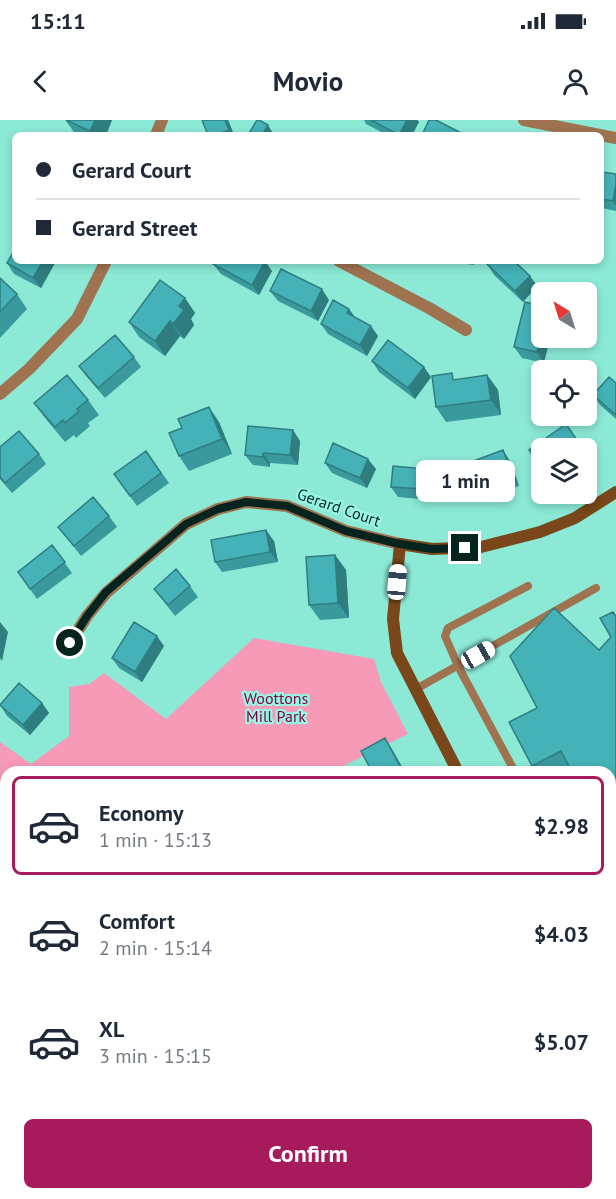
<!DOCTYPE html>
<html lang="en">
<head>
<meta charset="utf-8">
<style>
	body { margin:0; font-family:"PT Sans",sans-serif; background:#f2f2f3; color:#1f2937; height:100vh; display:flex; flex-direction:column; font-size:22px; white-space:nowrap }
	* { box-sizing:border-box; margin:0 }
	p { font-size:20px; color:#747a83 }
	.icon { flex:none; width:33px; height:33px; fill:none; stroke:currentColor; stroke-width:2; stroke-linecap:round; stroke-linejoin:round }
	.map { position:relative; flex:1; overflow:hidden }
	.details { position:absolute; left:0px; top:646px; width:616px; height:434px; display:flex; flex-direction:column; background:#fff; border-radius:18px 18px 0 0; box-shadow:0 3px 9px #0003 }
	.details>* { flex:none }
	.guide { position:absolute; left:12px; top:12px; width:592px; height:132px; border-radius:9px; box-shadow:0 3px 9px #0003; display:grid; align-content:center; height:132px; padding:0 24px; background:#fff }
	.needle { width:39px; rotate:322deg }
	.controls { position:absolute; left:531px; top:162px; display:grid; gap:12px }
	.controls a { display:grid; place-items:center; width:66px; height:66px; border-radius:9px; background:#fff; box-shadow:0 3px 9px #0003; font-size:30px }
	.end { position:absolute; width:27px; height:27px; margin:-14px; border:8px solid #05241f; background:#fff; box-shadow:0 0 0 3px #fff }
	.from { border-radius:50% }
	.bubble { position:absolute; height:42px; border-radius:9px; background:#fff; box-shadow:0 3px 9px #0003; font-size:20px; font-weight:700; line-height:42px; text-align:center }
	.car { position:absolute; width:18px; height:36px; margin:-18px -9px; border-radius:8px; box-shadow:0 0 4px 2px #0007; background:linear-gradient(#fff 24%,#345 0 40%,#fff 0 76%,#345 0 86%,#fff 0) }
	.guide b { display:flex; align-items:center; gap:21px; height:57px; font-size:22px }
	.guide b+b { border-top:2px solid #e0e1e3 }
	.guide i { width:15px; height:15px; background:#1f2937 }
	ul { padding:10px 0 0; list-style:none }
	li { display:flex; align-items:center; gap:18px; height:99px; margin:0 12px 9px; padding:0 12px; border:3px solid transparent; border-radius:9px }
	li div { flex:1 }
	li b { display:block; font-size:22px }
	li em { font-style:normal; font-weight:700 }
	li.selected { border-color:#a71a5c }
	li>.icon { width:54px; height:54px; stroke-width:1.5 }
	.primary-button { display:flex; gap:12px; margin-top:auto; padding:12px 24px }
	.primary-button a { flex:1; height:69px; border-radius:9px; background:#a71a5c; color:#fff; font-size:24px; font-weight:700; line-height:69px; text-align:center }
	.status { display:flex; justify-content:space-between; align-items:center; height:42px; padding:0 30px; background:#fff; direction:ltr }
	.status svg { height:16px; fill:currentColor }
	header { display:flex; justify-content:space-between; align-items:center; height:78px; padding:0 24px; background:#fff; font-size:27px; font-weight:700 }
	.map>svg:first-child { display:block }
	.green { fill:#f69ab8 }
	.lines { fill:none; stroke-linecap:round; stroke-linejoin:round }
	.lane { stroke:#9f7350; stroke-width:8 }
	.street { stroke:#9f7350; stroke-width:12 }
	.secondary { stroke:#79471a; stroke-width:12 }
	.wall { fill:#3a999d }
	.shaded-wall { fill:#307d80 }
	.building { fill:#44b2b7; stroke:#307d80; stroke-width:1.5 }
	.route { stroke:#05241f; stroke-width:8 }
	.labels { text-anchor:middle; stroke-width:4.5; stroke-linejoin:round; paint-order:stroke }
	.street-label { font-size:16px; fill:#05241f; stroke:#98f6e3 }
	.park-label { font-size:16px; fill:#810543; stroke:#98f6e3 }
</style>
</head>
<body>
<div class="status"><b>15:11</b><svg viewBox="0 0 49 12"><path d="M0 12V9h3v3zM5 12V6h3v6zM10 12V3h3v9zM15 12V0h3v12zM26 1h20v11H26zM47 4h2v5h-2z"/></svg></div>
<header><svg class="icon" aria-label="back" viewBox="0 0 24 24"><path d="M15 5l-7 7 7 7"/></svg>Movio<svg class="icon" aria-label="person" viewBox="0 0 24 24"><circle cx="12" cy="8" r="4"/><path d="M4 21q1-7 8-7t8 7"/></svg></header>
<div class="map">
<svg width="616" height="1079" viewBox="0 0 616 1079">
	<rect width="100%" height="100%" fill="#8be9d6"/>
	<path class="green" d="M254,518L374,539L381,562L408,614L331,652H6V1074H126L128,1079H0V622L31,644L69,616V567L89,564L104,553L166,599Z
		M616,717V786L611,775L610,720Z
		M616,794V859L611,797Z"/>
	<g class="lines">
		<path class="lane" d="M416,569L596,468
			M515,652L458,546L445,516L448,508L528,466"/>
		<path class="street" d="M524,0L616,18
			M156,15L162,0
			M339,141L429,188L466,210
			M0,274L29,249L77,199L106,141
			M70,523L87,496L106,473L186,404L218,389L246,382L287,386L346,411L400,424"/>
		<path class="secondary" d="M458,652L397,533L393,499L400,424L432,429L481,427L540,412L575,398L616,372
			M544,1079L545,1074"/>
	</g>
	<path class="wall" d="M112,0L106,15H76L66,1Z
		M228,0L234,15H208Z
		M364,0H417L419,2L412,15H387L366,4Z
		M602,52L616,54V91L602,88Z
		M56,141L41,168L14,154L7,143Z
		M446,141H474V145Z
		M213,144L272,151L259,175L221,154Z
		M487,144L530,156L537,166L523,182L494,155Z
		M0,158L17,174L27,189L0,218Z
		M270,171L329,180L318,201L278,181Z
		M185,178L195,193L191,199L194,205L184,219L180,216L165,236L139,217L129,202Z
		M525,182L544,243L522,238L514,227Z
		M349,189L355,197L378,216L367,236L328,214L321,204Z
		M134,237L141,247L105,278L86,256L79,246Z
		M372,241L431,257L415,279L379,252Z
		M487,255L498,270L501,295L446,302L436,287L456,260Z
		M616,263V299L600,285L593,275Z
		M88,280L99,295L88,303L90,306L76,318L74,315L65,322L45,298L34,283Z
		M219,302L232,334L189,351L179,336Z
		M566,304L583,328H542Z
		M300,321L298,345L270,343V347L253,345L245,335Z
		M0,327L39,334L46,344L12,373L0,359Z
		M146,331L169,363L137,386L114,354Z
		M510,341L519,366L476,381L469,371Z
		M325,343L376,349L367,368L332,353Z
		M433,359L431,380L398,377L391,367Z
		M109,396L117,407L81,436L58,407Z
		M274,421L278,442L222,452L215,442Z
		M52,425L72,453L37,479L18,452Z
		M335,435L346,450L349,498L320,500L309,485Z
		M190,466L198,477L175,496L154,469Z
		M613,492L616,495V701L614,702L610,699V652L569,647L558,652H536L532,646L537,588L599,530L611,517Z
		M164,526L142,562L119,548L112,538Z
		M42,583L49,593L30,615L7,596L0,585Z
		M610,984L616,985V1048L610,1047Z
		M156,1074H194L196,1079H158Z
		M462,1074H491L489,1079H467L464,1078Z"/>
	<path class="shaded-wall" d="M95,0H112L106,15H93L90,11Z
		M225,0H228L234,15H232L229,10Z
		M407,0H417L419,2L412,15H399Z
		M268,5L274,15H262Z
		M616,63V85L613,81Z
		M43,141H56L41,168L33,158Z
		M265,141L272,151L259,175L252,165Z
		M530,156L537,166L523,182L515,171Z
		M322,169L329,180L318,201L311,191Z
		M185,178L195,193L191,199L194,205L184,219L173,204L179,186Z
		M349,189L356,199L347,193Z
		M170,201L180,216L165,236L155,221Z
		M371,206L378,216L367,236L360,225Z
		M542,211V218H550L544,243L537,232Z
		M424,247L431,257L415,279L408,268Z
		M487,255L498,270L501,295L491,280Z
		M209,287L219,302L232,334L222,319Z
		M293,310L300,321L298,345L290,335Z
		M503,330L510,341L519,366L512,355Z
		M263,333L270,343V347L263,337Z
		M368,339L376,349L367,368L360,358Z
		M425,349L433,359L431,380L424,369Z
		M266,410L274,421L278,442L270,432Z
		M335,435L346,450L349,498L338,483Z
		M0,502L8,512L2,541L0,538Z
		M157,516L164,526L142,562L135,552Z
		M42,583L49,593L30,615L23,605Z
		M385,618L392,629L405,652H403Z
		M610,1059L616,1067V1079H608L610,1074Z
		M480,1074H491L489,1079H482L480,1075Z"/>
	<path class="building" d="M66,0H95L90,11Z
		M202,0H225L229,10L215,15H208Z
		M257,0H259L268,5L262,15H263H248Z
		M371,0H407L399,15Z
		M429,0H436L465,15H422Z
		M602,52L616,54V63L613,81L602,79Z
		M15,129V141H43L33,158L7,143Z
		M215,141H265L252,165L213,144Z
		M490,141H514L530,156L515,171L487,144Z
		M281,149L322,169L311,191L270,171Z
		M0,158L17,174L0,192Z
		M160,160L185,178L179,186L184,190L173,204L170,201L155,221L129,202Z
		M333,180L349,189L347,193L371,206L360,225L321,204Z
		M525,182L542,186V211L537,232L514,227Z
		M115,215L134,237L98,268L79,246Z
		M388,220L424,247L408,268L372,241Z
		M452,253L453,260L487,255L491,280L436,287L432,256Z
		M67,255L88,280L77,289L79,291L65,303L63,300L55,307L34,283Z
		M609,257L616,263V295L593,275Z
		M209,287L222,319L179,336L169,313L182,308L178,299Z
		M566,304L579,323L571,328H542V348L529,330Z
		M248,306L293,310L290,335L263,333V337L245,335Z
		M19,311L39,334L5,363L0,357V327Z
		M333,323L368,339L360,358L325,343Z
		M503,330L512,355L469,371L460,346Z
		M146,331L161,353L130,376L114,354Z
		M393,346L425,349L424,369L391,367Z
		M93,377L109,396L74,426L58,407Z
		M266,410L270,432L215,442L211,420Z
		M52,425L65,442L30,469L18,452Z
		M335,435L338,483L309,485L306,437Z
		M176,449L190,466L168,485L154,469Z
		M554,488L599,530L611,517L600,498L613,492L616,497V681L610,683V652H572L561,631L532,646L509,602L537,588L510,536Z
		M134,502L157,516L135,552L112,538Z
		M19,563L42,583L23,605L0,585Z
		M385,618L403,652H372L361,631Z
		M610,984L616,985V1035L610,1034Z
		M156,1074H183L185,1079H158Z
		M295,1074H328L332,1079H288Z
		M572,1074H610L615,1076L614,1079H571Z"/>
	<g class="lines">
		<path class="route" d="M70,523L87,496L106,472L186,404L218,389L246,382L287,386L346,411L400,424L432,429L465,428"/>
	</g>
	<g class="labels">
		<g class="street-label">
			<text transform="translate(339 387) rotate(19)" y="6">Gerard Court</text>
		</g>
		<g class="park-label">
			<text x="276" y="584">Woottons<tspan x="276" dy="18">Mill Park</tspan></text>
		</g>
	</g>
</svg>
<div class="controls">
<a><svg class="needle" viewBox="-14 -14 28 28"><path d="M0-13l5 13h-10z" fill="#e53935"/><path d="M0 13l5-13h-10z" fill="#747a83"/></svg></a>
<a><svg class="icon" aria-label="locate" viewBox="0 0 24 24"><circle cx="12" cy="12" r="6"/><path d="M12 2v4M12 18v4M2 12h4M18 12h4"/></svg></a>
<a><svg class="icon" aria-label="layers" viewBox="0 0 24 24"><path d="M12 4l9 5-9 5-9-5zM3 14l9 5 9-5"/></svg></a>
</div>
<i class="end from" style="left:70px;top:523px"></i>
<i class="end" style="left:465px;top:428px"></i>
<div class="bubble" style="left:416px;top:340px;width:99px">1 min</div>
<i class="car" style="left:397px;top:462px;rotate:5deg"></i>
<i class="car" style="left:478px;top:535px;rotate:61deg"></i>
<div class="guide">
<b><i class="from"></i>Gerard Court</b>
<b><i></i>Gerard Street</b>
</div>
<section class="details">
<ul>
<li class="selected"><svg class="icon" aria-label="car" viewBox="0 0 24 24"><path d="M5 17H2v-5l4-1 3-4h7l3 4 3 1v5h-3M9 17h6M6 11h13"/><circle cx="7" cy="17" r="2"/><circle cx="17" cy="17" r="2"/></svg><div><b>Economy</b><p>1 min · 15:13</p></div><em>$2.98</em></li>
<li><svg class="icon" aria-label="car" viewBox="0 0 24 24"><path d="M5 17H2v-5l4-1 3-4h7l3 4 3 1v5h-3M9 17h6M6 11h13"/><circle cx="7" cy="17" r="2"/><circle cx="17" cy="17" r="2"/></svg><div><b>Comfort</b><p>2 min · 15:14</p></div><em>$4.03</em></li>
<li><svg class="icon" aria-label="car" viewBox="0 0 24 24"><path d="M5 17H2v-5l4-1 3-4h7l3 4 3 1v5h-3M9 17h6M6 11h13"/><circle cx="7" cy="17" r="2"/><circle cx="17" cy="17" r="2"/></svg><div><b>XL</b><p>3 min · 15:15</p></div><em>$5.07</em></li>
</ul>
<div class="primary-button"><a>Confirm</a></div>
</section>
</div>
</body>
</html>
